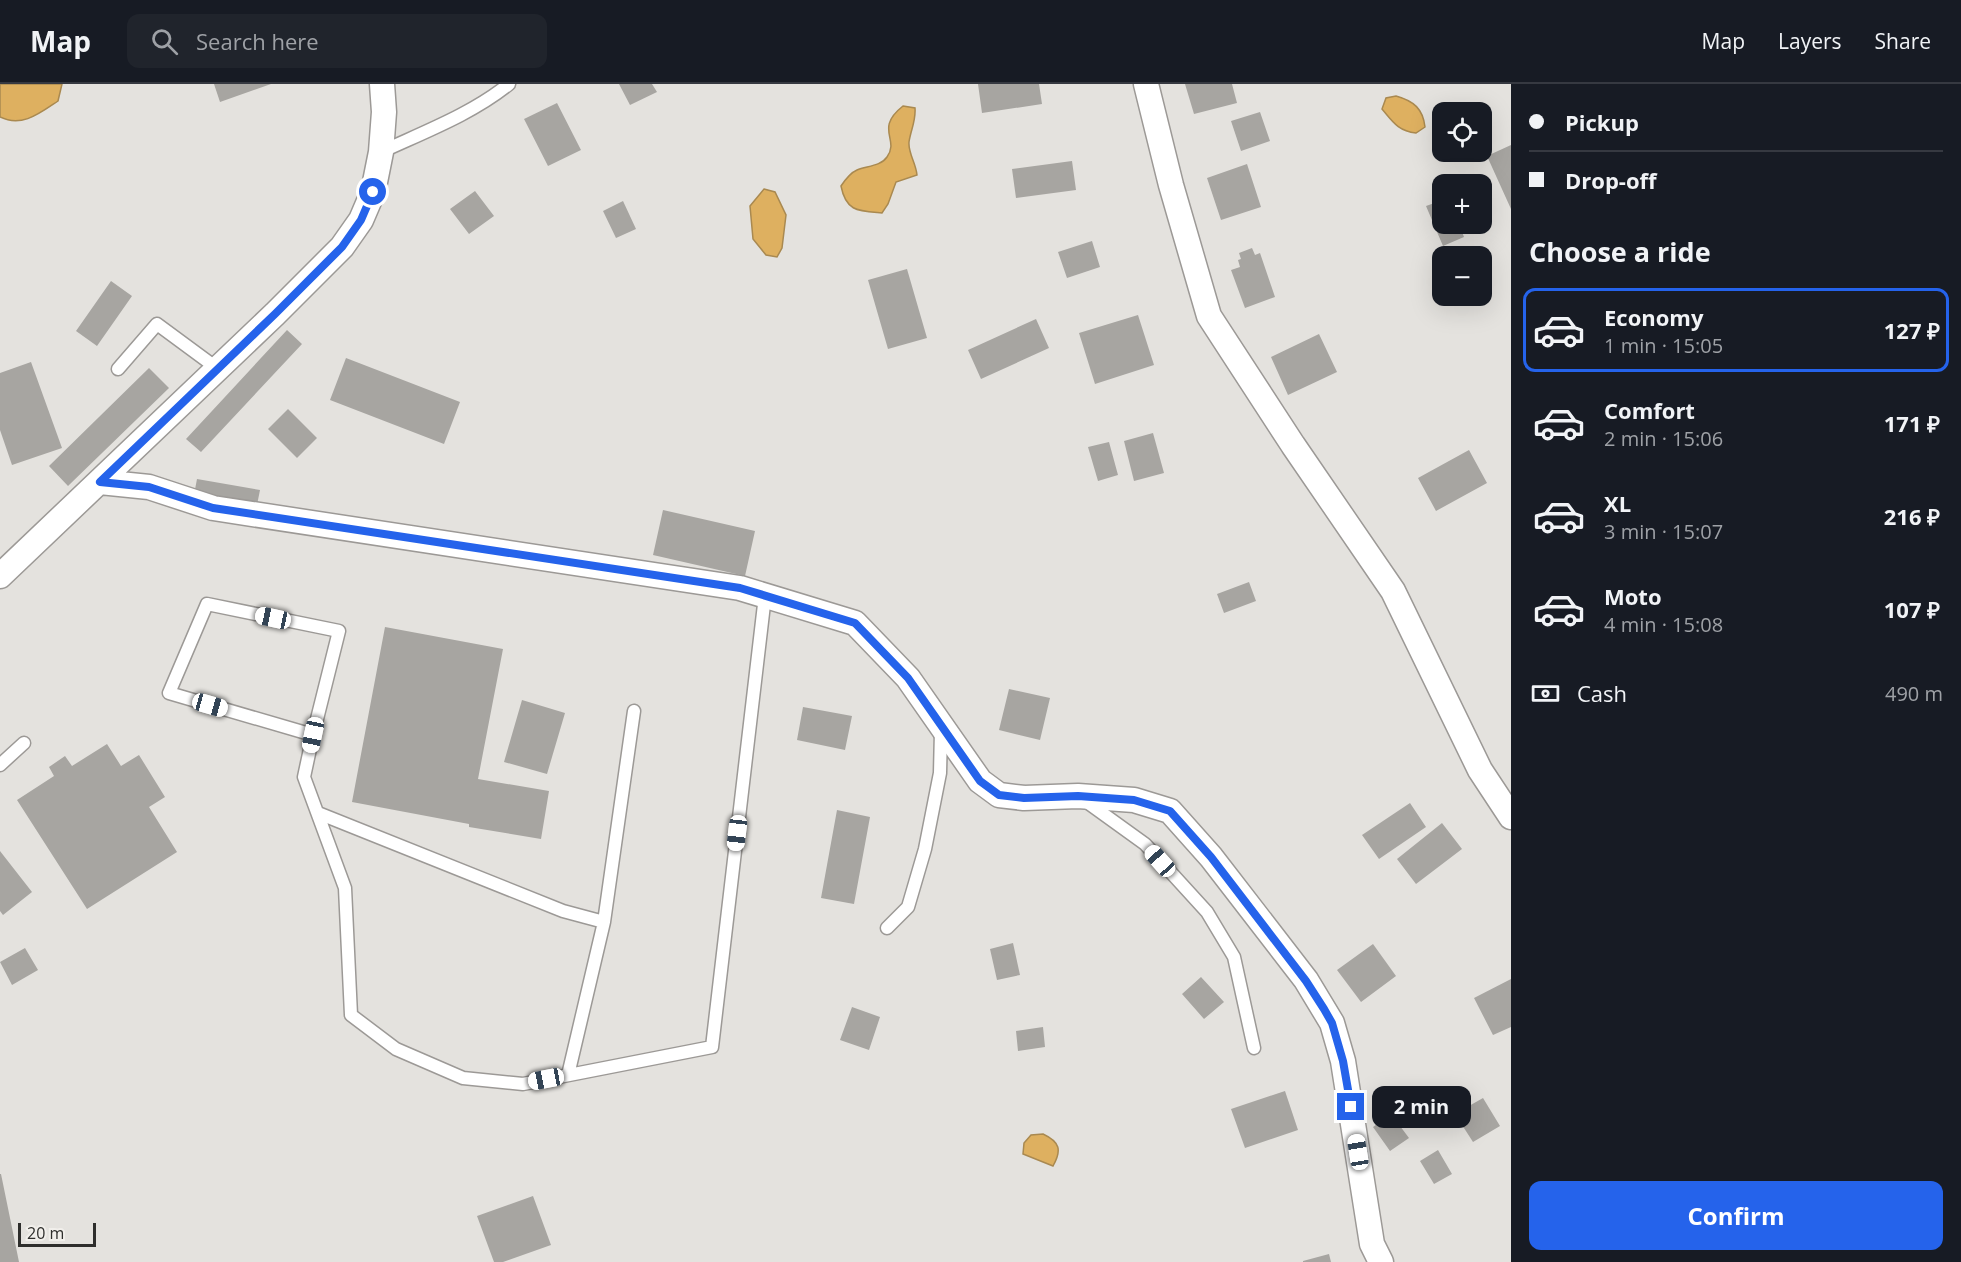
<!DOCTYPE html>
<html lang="en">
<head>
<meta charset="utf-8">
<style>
	body { margin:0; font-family:"Open Sans",sans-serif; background:#20242c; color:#f1f3f6; height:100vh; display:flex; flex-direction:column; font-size:22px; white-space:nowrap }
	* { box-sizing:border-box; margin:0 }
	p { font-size:20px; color:#9ea1a6 }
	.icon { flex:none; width:33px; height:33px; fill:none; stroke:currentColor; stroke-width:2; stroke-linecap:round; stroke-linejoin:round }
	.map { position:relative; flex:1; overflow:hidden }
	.panel { display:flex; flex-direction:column; background:#171b24; width:450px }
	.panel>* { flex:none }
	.guide { display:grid; align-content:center; height:132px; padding:0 18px; background:#171b24 }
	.controls { position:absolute; left:1432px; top:18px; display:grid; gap:12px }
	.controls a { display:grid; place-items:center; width:60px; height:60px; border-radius:12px; background:#171b24; box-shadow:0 6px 24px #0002; font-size:30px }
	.scale { position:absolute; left:18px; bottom:15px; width:78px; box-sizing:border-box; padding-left:6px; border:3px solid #2e2e2c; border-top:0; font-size:16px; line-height:21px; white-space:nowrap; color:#2e2e2c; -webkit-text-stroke:4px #f1efeb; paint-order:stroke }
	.end { position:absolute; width:27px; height:27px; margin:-14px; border:8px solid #2563eb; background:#fff; box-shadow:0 0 0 3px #fff }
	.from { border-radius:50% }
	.bubble { position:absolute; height:42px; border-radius:12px; background:#171b24; box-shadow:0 6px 24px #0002; font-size:20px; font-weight:700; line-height:42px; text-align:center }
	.car { position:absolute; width:18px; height:36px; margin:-18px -9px; border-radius:8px; box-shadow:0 0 4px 2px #0007; background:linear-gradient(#fff 24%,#345 0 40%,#fff 0 76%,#345 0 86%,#fff 0) }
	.guide b { display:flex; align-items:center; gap:21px; height:57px; font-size:22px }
	.guide b+b { border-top:2px solid #363941 }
	.guide i { width:15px; height:15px; background:#f1f3f6 }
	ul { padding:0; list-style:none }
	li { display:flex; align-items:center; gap:18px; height:84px; margin:0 12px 9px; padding:0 6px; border:3px solid transparent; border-radius:12px }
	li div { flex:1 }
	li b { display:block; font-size:22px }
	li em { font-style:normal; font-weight:700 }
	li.on { border-color:#2563eb }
	li>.icon { width:54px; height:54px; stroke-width:1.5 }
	h2 { padding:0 18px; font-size:27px; line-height:72px }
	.pay { display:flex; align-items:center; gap:15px; height:66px; padding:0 18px; font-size:22px }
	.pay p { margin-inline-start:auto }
	.cta { display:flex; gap:12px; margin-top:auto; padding:12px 18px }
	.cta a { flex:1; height:69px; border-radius:12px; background:#2563eb; color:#fff; font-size:24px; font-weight:700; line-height:69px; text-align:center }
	header { display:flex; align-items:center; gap:36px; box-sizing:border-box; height:84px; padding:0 30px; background:#171b24; border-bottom:2px solid #363941 }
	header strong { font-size:28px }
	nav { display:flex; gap:33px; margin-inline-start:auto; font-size:21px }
	.search { width:420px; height:54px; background:#20242c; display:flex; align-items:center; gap:15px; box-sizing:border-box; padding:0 21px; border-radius:12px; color:#9ea1a6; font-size:22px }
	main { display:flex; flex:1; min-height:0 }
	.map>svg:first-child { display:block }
	.water { fill:#deb060; stroke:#a98950; stroke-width:1.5 }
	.building { fill:#a7a5a1 }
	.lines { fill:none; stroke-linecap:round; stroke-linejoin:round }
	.lane-casing { stroke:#9c9996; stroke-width:15 }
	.street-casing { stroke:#9c9996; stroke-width:27 }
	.lane { stroke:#fff; stroke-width:12 }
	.street { stroke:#fff; stroke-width:24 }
	.route { stroke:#2563eb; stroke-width:8 }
</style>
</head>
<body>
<header>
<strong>Map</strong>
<div class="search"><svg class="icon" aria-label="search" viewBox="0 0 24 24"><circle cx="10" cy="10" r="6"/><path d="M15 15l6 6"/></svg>Search here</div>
<nav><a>Map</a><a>Layers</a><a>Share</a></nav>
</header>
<main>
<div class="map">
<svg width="1511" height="1178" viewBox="0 0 1511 1178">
	<rect width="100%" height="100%" fill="#e4e2de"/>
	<path class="water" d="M0,0H62L58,17C40,29 22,44 0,33Z
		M1396,12C1414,17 1423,25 1425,43L1416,49C1398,47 1393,38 1382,25L1386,14Z
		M903,22L915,24C916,37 911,45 909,58C908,69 916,79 917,91L896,98L888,120L882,129C859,127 846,128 841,102C845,96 850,89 857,86C867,82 881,82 887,73C900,55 874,45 903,22Z
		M764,105L775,108L786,131L782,164L777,173L766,171L753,155L750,122Z
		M1043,1050C1060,1058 1062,1066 1053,1082L1023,1070L1024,1059L1031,1051Z"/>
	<path class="building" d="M214,0H271L220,18Z
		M619,0H652L657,8L630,21Z
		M978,0H1039L1042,20L982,29Z
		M1185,0H1232L1237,19L1194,30Z
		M557,19L581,66L548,82L524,35Z
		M1260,28L1270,57L1241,67L1231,37Z
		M1511,61V125L1487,72Z
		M1072,77L1076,106L1016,114L1012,85Z
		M1247,80L1261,123L1221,136L1207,94Z
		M475,107L494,132L469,150L450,125Z
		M1443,116V140H1459L1464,153L1443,162L1426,122Z
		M623,117L636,145L616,154L603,127Z
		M1092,157L1100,183L1067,194L1058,168Z
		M1252,164L1255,171L1260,169L1275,213L1245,224L1231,186L1240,183L1238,176L1241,175L1239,169Z
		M907,185L927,254L888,265L868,196Z
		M111,197L132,212L97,262L76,247Z
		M1138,231L1154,281L1095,300L1079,249Z
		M1036,235L1049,264L981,295L968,266Z
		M287,246L302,260L201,368L186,355Z
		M1319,250L1337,288L1288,311L1271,273Z
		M346,274L460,318L444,360L330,316Z
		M31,278L62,364L12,381L0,346V289Z
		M149,284L169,304L68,402L49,382Z
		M288,325L317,354L297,374L268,345Z
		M1153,349L1164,389L1134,397L1124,357Z
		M1109,358L1118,391L1098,397L1088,363Z
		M1469,366L1487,399L1436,427L1418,394Z
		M197,395L260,406L256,426L193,416Z
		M663,426L755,447L745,492L653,471Z
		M1249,498L1256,517L1224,529L1217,510Z
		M385,543L503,565L478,695L549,707L541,755L469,743V740L352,718Z
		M1009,605L1050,614L1040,656L999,646Z
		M522,616L565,629L547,690L504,678Z
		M803,623L852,632L845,666L797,656Z
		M107,660L121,682L139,671L165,713L149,723L177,768L87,825L17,716L54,692L49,683L65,672L72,682Z
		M1410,719L1426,743L1379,775L1362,751Z
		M837,726L870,733L854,820L821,814Z
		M1442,739L1462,765L1416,800L1397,775Z
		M0,767L32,808L3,831L0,827Z
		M1013,859L1020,891L997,896L990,865Z
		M1373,860L1396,892L1361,918L1337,886Z
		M25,864L38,886L12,901L0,878Z
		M1201,893L1224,918L1204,935L1182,910Z
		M1511,895V943L1493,951L1474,914Z
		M852,923L880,933L869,966L840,956Z
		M1043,943L1045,963L1018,967L1016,947Z
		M1285,1007L1298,1046L1245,1064L1231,1025Z
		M1483,1014L1500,1042L1473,1058L1455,1030Z
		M1391,1030L1409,1054L1390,1067L1373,1043Z
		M1438,1066L1452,1090L1434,1100L1420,1077Z
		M0,1090H1L19,1178H0Z
		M533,1112L551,1161L503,1178H494L477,1132Z
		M1329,1170L1331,1178H1303V1177Z"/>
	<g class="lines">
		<g class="lane-casing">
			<path id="lane" d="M381,68C424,48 472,30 509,0
				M118,285L157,240L218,285
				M313,651L169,609L207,520L339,547L313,651L304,693L345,804L351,931L396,965L463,994L523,1000L712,963L765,512
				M0,681L24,659
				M1084,716L1145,760L1207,828L1234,873L1254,964
				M318,729L563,827L604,838
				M887,844L908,823L925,765L940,689L941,647
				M568,991L604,838L634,627"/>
		</g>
		<g class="street-casing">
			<path id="street" d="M1146,0L1171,101L1209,232L1293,361L1393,507L1480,686L1511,733
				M100,398L149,403L213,424L740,504L855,539L908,594L980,697L999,711L1024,714L1078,712L1134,716L1170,727L1211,773L1306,896L1332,939L1343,977L1372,1160L1381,1178
				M0,492L275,230L342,163L361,136L373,108L381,68L384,28L382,0"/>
		</g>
		<use href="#lane" class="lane"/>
		<use href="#street" class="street"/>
	</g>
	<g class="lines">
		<path class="route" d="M373,108L361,136L342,163L275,230L100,398L149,403L213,424L740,504L855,539L908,594L980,697L999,711L1024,714L1078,712L1134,716L1170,727L1211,773L1306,897L1324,925L1332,939L1343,977L1351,1023"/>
	</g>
</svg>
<div class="controls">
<a><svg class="icon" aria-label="locate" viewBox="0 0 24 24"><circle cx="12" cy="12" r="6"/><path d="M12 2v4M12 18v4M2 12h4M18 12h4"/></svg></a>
<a>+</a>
<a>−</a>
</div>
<div class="scale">20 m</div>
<i class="end from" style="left:373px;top:108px"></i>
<i class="end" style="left:1351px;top:1023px"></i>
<div class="bubble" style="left:1372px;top:1002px;width:99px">2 min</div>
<i class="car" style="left:273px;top:534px;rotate:282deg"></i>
<i class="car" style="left:210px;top:621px;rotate:106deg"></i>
<i class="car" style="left:313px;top:651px;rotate:192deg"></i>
<i class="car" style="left:737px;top:749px;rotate:187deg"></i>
<i class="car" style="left:1160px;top:777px;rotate:318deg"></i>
<i class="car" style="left:546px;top:995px;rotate:259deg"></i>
<i class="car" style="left:1358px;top:1068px;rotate:351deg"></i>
</div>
<section class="panel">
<div class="guide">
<b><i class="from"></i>Pickup</b>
<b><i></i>Drop-off</b>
</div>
<h2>Choose a ride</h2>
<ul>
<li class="on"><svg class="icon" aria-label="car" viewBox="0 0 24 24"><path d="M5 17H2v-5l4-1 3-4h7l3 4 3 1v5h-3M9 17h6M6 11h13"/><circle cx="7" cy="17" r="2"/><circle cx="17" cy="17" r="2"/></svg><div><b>Economy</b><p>1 min · 15:05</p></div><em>127 ₽</em></li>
<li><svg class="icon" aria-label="car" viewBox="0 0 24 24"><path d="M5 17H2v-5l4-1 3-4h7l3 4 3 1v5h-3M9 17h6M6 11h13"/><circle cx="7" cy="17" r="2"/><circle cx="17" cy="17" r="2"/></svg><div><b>Comfort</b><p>2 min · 15:06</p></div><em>171 ₽</em></li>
<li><svg class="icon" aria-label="car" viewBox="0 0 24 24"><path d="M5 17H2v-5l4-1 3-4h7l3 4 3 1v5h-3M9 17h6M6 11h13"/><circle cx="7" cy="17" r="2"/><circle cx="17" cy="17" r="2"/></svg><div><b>XL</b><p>3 min · 15:07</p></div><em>216 ₽</em></li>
<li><svg class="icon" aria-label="car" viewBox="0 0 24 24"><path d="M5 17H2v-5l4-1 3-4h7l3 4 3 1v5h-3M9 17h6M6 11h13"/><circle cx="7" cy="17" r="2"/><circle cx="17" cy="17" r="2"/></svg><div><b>Moto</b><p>4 min · 15:08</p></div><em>107 ₽</em></li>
</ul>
<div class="pay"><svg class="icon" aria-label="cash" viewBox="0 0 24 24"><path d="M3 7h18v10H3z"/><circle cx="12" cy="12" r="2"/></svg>Cash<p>490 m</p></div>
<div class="cta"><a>Confirm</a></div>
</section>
</main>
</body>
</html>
